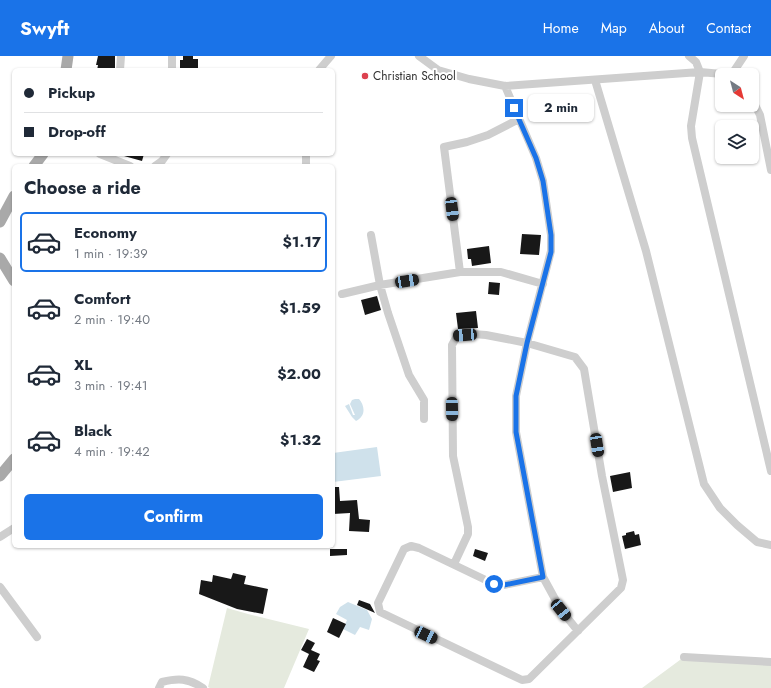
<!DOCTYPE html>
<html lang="en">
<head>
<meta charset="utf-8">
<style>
	body { margin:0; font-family:Jost,sans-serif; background:#f6f6f7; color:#1f2937; height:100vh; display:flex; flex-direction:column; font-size:15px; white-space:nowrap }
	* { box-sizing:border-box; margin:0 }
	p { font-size:13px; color:#747a83 }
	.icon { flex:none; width:22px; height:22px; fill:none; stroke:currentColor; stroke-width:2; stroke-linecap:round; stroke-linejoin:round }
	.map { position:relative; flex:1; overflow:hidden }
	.details { position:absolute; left:12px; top:108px; width:323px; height:384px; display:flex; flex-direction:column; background:#fff; border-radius:6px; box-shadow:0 1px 3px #0004 }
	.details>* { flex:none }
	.banner { position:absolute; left:12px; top:12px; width:323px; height:88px; border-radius:6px; box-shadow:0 1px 3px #0004; display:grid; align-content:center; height:88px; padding:0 12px; background:#fff }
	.needle { width:26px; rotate:144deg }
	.buttons { position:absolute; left:715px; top:12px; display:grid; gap:8px }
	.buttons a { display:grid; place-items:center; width:44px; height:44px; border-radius:6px; background:#fff; box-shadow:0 1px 3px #0004; font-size:20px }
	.end { position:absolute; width:18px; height:18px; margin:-9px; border:5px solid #1a73e8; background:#fff; box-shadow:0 0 0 2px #fff }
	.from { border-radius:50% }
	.bubble { position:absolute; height:28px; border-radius:6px; background:#fff; box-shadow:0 1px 3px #0004; font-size:13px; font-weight:700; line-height:28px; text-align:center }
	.car { position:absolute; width:12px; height:24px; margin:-12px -6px; border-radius:5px; box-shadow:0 0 3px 1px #0007; background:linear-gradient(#222 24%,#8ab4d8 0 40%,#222 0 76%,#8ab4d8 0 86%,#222 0) }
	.banner b { display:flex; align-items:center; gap:14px; height:38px; font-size:15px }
	.banner b+b { border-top:1px solid #e0e1e3 }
	.banner i { width:10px; height:10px; background:#1f2937 }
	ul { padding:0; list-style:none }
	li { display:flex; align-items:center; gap:12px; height:60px; margin:0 8px 6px; padding:0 4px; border:2px solid transparent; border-radius:6px }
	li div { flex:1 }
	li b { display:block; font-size:15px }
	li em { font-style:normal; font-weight:700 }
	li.current { border-color:#1a73e8 }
	li>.icon { width:36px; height:36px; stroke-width:1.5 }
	h2 { padding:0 12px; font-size:18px; line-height:48px }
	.cta { display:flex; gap:8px; margin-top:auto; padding:8px 12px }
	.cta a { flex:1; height:46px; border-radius:6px; background:#1a73e8; color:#fff; font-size:16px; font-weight:700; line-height:46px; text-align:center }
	header { display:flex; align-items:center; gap:24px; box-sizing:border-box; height:56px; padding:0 20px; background:#1a73e8; color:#fff }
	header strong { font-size:19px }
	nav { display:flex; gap:22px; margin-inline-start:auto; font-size:14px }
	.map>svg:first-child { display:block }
	.green { fill:#e5eade }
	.water { fill:#cfe1eb }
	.building { fill:#181818 }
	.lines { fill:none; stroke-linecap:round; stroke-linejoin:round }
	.minor { stroke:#cecece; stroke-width:8 }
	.major { stroke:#a9a9a9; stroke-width:11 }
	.route { stroke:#1a73e8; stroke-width:5 }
	.poi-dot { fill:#dc404e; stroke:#fff; stroke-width:1.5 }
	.labels { text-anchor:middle; stroke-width:4; stroke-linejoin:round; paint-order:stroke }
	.poi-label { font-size:12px; fill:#313131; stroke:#fff; text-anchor:start }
</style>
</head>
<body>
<header>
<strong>Swyft</strong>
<nav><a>Home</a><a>Map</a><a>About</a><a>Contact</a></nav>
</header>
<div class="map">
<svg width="771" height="632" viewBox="0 0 771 632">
	<rect width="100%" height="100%" fill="#fff"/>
	<path class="green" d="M227,552L248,558L309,573L284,632H210L208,631Z
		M684,601L771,606V632H642Z"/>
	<path class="water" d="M355,343H359C365,350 366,360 356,365L352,361L345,350L349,348L353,359H355L350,348L352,344Z
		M377,391L381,420L333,426V397Z
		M348,546L367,554L372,563L369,574L360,571L355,579L343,573L347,564L336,558L340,551Z"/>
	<path class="building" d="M98,0H115V14H97L98,9H96Z
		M183,0H193V3H198V14H180V4H183Z
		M124,98H144L142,105L124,100Z
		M522,178L541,179L539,199L520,198Z
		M489,190L491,207L472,210L471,203H468L467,193Z
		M489,226L500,227L499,239L488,238Z
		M377,240L381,254L365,259L361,244Z
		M476,255L478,272L458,273L456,257Z
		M630,416L632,432L613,436L610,420Z
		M333,431H339L340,445L357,444L359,463L370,464L369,476L349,475L350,457L333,458Z
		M634,475L635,479L639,478L641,489L625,493L622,480L626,479V477Z
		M330,493H347V499L330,500Z
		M475,493L488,497L485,505L473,500Z
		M233,517L246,520L244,528L268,533L263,558L237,553L199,538L201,524L212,526L213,519L231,523Z
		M359,544L370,548L375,557L357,549Z
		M333,562L346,568L339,582L327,576Z
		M307,583L315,587L311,594L320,598L317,604L320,605L314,616L303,611L309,598L301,594Z"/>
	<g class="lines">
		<path class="minor" d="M419,0L438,14L469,23L505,30L700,16L733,19
			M689,0L696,6L700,16L691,70L692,82L771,415
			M120,14L121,0
			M172,14V0
			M319,14L331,0
			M732,18L744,0
			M595,24L646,195L704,428L720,452L737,469L757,486L771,489
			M505,30L536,102L543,125L551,179V195L527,287L516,340V376L543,521L561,554L578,575
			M752,43L760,59L771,114
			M100,98L130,110
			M155,110L162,105L167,98
			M306,110V98
			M371,179L380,229L388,257L409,319L424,344V363
			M460,216L444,91L467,86L488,79L519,63
			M342,238L380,229L460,216H501L543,228
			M0,481L14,472
			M454,508L468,478V471L453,400L452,289L457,280L473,278L486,279L527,287L575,301L584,313L602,420L623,524L621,532L529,623L522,624L380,556L378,547L404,493L411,490L419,492L494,528L504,529L543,521
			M0,531L37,581
			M684,601L771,606
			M159,632L162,626C178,622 188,622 203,632"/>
		<path class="major" d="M66,14L68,0
			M34,110L43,98
			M0,166L14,140
			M0,202L14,225
			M0,420L14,403"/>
	</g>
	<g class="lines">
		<path class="route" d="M494,528L504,529L543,521L516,376V340L527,287L551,196V179L543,125L536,102L514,52"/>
	</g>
	<circle class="poi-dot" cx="365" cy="20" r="4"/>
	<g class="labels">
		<g class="poi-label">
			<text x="373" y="24">Christian School</text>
		</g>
	</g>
</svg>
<div class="buttons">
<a><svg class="needle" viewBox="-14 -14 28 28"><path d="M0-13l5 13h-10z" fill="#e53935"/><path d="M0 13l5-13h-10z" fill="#747a83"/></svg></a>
<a><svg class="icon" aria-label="layers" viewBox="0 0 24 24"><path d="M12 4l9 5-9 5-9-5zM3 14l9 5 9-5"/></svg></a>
</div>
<i class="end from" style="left:494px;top:528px"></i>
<i class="end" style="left:514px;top:52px"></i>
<div class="bubble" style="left:528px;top:38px;width:66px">2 min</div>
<i class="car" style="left:452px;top:153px;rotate:173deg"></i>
<i class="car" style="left:407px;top:225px;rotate:81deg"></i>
<i class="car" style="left:465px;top:279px;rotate:266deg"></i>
<i class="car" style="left:452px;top:353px;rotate:179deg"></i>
<i class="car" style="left:597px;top:389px;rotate:171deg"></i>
<i class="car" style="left:561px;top:554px;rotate:141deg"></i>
<i class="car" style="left:426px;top:579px;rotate:115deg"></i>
<div class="banner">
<b><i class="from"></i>Pickup</b>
<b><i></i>Drop-off</b>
</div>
<section class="details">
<h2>Choose a ride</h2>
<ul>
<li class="current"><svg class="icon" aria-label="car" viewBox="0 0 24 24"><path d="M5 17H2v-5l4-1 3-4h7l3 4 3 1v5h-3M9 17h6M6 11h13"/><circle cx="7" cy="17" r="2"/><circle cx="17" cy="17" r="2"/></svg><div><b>Economy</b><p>1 min · 19:39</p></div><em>$1.17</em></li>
<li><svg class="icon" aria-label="car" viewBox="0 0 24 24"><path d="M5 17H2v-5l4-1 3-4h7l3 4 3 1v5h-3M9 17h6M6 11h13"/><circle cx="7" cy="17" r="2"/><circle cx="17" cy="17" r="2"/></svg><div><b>Comfort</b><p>2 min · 19:40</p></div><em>$1.59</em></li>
<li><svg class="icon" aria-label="car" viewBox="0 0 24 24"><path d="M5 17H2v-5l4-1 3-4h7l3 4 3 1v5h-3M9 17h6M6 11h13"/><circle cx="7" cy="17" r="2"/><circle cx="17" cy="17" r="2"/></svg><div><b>XL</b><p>3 min · 19:41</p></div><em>$2.00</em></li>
<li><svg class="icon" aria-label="car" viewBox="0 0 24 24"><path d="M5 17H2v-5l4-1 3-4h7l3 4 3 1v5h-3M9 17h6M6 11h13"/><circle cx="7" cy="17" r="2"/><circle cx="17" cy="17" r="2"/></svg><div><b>Black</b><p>4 min · 19:42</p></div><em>$1.32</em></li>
</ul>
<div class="cta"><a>Confirm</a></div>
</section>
</div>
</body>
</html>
